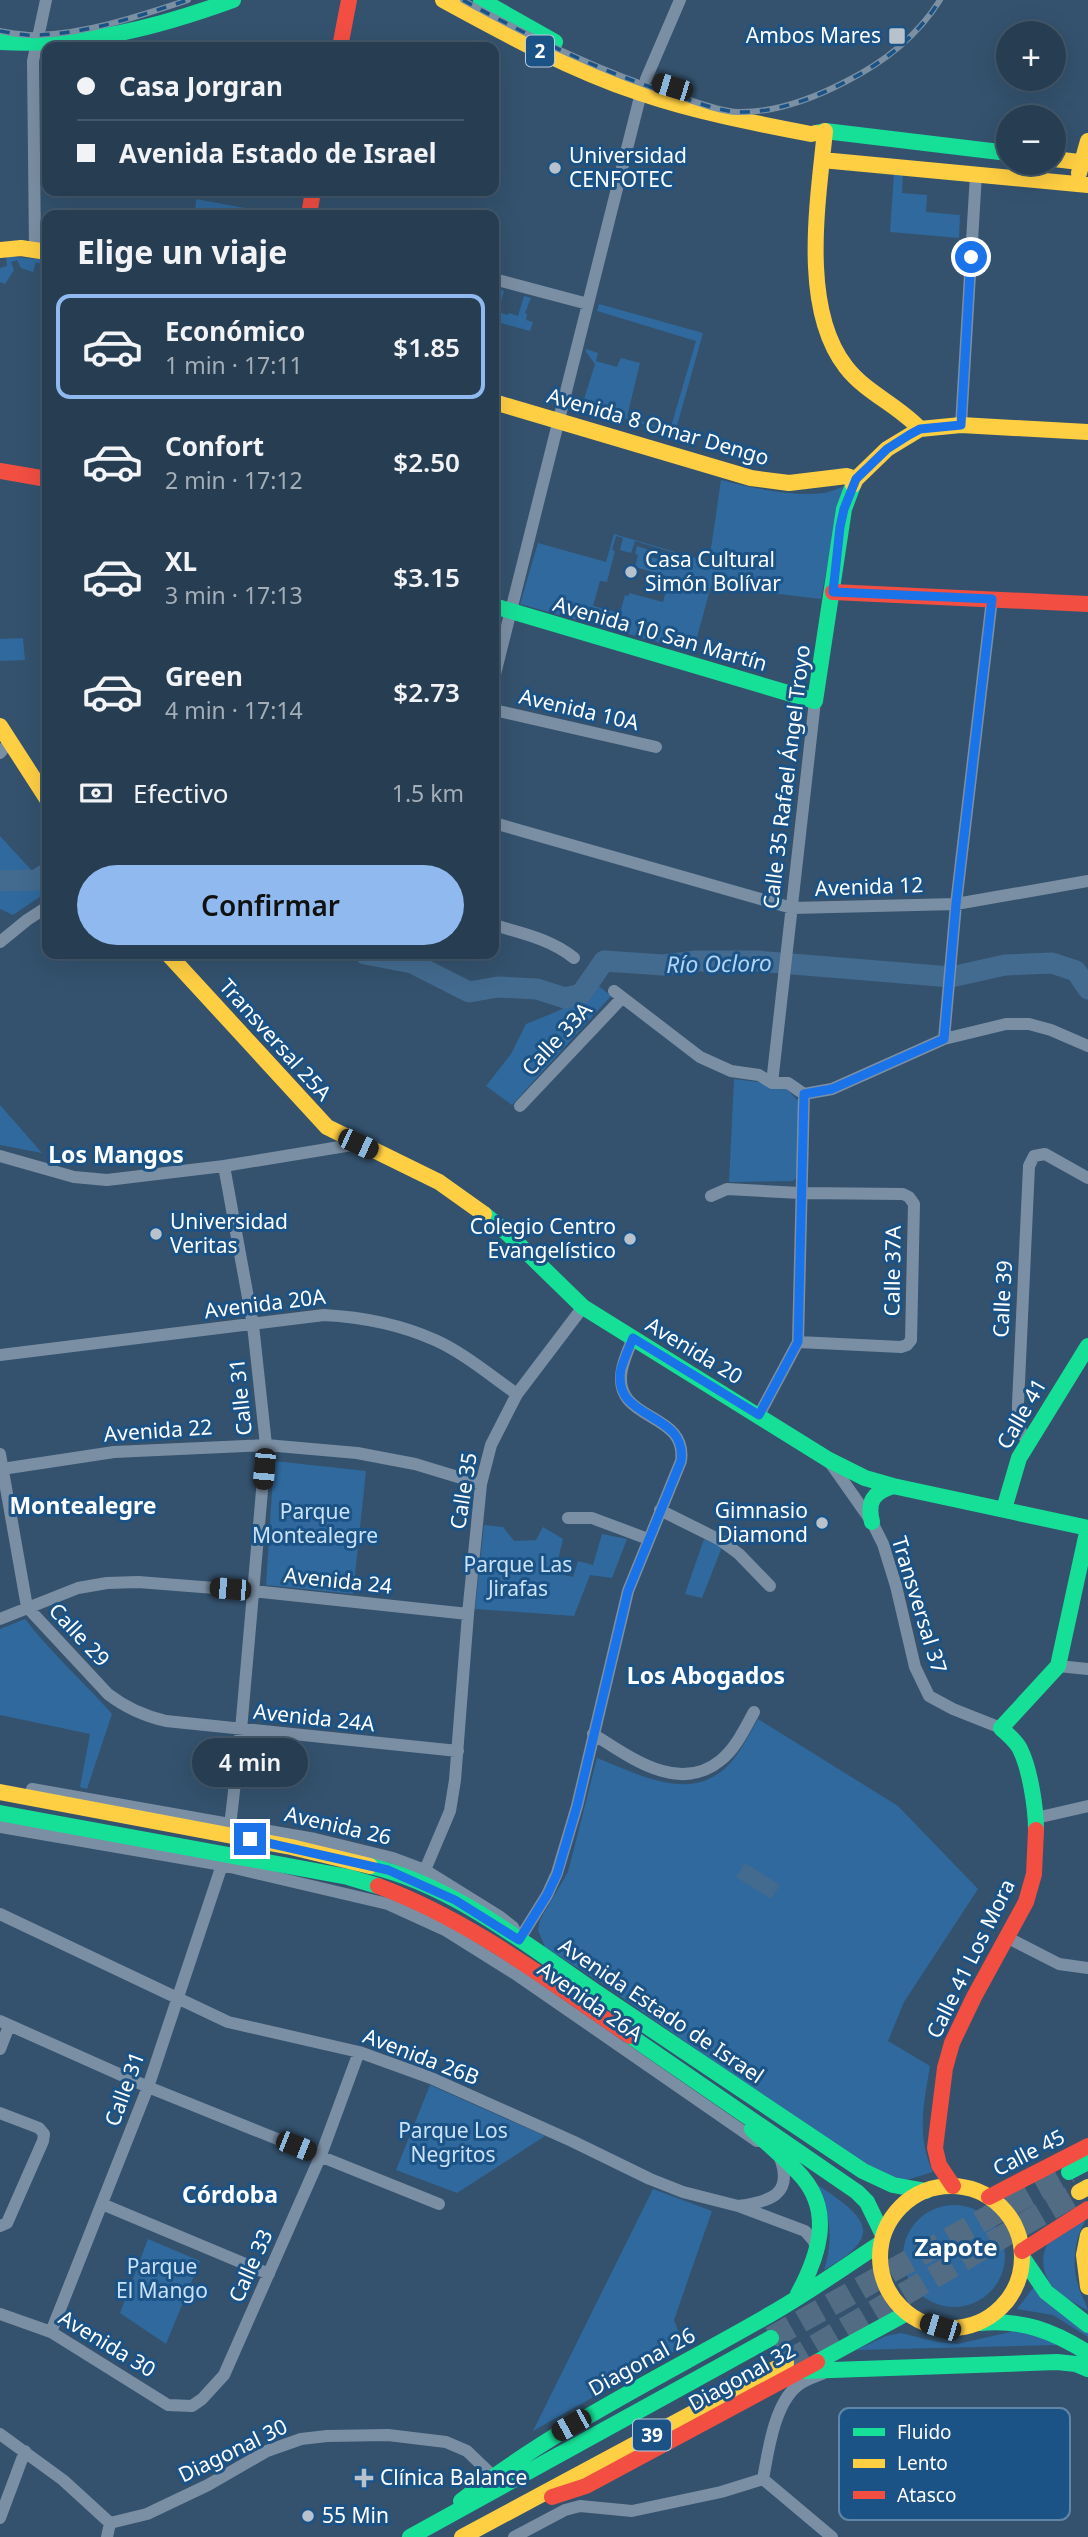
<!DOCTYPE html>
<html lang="es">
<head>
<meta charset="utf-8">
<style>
	body { margin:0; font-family:"Noto Sans",sans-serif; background:#33495c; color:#f1f3f6; height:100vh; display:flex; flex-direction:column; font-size:26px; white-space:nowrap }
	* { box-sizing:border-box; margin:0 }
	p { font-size:23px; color:#a4aeb8 }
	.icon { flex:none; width:38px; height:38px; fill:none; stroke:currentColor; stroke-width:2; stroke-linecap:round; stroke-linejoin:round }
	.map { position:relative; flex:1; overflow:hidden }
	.details { position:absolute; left:42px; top:210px; width:457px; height:749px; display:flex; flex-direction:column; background:#273e52; border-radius:14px; box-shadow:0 7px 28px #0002,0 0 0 2px #435769 }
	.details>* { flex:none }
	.top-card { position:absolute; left:42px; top:42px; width:457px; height:154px; border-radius:14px; box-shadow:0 7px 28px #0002,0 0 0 2px #435769; display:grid; align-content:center; height:154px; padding:0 35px; background:#273e52 }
	.buttons { position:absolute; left:996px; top:21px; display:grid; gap:14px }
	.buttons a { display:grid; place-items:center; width:70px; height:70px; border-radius:50%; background:#273e52; box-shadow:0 7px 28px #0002,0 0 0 2px #435769; font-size:35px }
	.end { position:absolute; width:32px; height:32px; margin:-16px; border:9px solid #1a73e8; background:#fff; box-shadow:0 0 0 4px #fff }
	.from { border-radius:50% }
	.bubble { position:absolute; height:49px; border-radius:24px; background:#273e52; box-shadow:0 7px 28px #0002,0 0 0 2px #435769; font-size:23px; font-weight:600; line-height:49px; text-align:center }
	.car { position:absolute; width:21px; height:42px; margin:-21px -10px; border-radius:9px; box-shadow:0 0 5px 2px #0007; background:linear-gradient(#222 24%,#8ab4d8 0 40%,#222 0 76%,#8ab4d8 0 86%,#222 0) }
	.top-card b { display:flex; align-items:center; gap:24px; height:66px; font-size:26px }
	.top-card b+b { border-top:2px solid #435769 }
	.top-card i { width:18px; height:18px; background:#f1f3f6 }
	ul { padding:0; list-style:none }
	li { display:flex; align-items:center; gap:21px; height:105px; margin:0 14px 10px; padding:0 21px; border:4px solid transparent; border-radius:14px }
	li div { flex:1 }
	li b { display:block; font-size:26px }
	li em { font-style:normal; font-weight:600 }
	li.on { border-color:#90b9f0 }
	li>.icon { width:63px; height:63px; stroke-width:1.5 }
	h2 { padding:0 35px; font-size:32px; line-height:84px }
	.pay { display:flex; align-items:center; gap:18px; height:77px; padding:0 35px; font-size:26px }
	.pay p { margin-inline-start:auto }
	.action { display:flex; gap:14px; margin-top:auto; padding:14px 35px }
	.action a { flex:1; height:80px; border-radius:42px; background:#90b9f0; color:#111; font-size:28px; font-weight:600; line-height:80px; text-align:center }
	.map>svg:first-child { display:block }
	.green { fill:#30699d; fill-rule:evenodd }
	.water { fill:#436b8f }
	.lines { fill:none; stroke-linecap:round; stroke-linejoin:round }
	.river { stroke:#436b8f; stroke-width:21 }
	.highway-tunnel { stroke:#526c84; stroke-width:23; stroke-dasharray:23 11; stroke-linecap:butt }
	.street { stroke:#7b8fa4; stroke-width:12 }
	.fast { stroke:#16e098; stroke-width:16 }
	.slow { stroke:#ffcf43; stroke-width:16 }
	.jam { stroke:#f24e42; stroke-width:16 }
	.rail-casing { stroke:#7b90a3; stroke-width:6 }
	.rail { stroke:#1c5386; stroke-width:3.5; stroke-dasharray:10; stroke-linecap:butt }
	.route { stroke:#1a73e8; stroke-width:9 }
	.poi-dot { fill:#b8c2cc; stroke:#1c5386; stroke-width:2.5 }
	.labels { text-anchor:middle; stroke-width:6; stroke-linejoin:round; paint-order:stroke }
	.shield { fill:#1c5386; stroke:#bbcbdb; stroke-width:2 }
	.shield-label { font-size:19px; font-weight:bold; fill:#fff }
	.poi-label { font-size:21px; fill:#fff; stroke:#1c5386; text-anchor:start }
	.street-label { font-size:21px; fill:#fff; stroke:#1c5386 }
	.park-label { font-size:21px; fill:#c9e2f8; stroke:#1c5386 }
	.water-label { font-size:23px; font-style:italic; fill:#b0d4f3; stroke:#1c5386 }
	.neighbourhood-label { font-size:23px; font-weight:bold; fill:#fff; stroke:#1c5386 }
	.quarter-label { font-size:24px; font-weight:bold; fill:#fff; stroke:#1c5386 }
	.key { fill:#1c5386; stroke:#6087aa; stroke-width:2 }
	.key-label { font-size:19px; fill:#fff }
</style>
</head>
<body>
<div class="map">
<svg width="1088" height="2537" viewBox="0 0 1088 2537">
	<rect width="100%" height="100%" fill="#34526e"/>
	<path class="green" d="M894,172L903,173L902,193L927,195L926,212L960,215L959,238L890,232Z
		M196,199L207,201L283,215H195Z
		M6,256L47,260V291L40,289L45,265L36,262L33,272L21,268L17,260L11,262L14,270L5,284L0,282V268L7,266Z
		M494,288L504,291L498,312L508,315L509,313L518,316L524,296L531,298L525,313L527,314L526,320L533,322L530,331L494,321Z
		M599,304L703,333L675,433L582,406L595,364L586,352V349L598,353L596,361L617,367L621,358L640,363L627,417L670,430L696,341L597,311Z
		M721,480C751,488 794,497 824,493C831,492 839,488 845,486L838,510L821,599L711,586L693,652L520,604L538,543L606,562L614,534L709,562ZM616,536L623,538L620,550L631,553L635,541L681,555L678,564L651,557L652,551L637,546L635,554L638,555L635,567L670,577L663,602L629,593V596L625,595L620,613L593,606L600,581L607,582L615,551L612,550Z
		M23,638L25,660L0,661V639Z
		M0,836L34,873L47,864V892L13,915L0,909Z
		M595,983L611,996L512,1105L486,1086L511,1054L526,1024C552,1013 578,1006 595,983Z
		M734,1079L783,1085L802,1105L797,1177L793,1181L729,1182Z
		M0,1105L42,1153L0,1145Z
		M274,1461L366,1471L353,1594L266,1585Z
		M484,1525L503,1527L514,1541L536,1540L543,1527L563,1539L555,1573L573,1577L578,1561L593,1565L602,1534L627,1539L612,1578L590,1575L574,1616L475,1609Z
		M704,1539L722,1547L702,1598L685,1594Z
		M25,1619C51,1653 83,1681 112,1714L87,1789L80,1787L90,1734L0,1715V1629Z
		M758,1719L898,1806L978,1889L904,2002L888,2041L930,2066C924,2103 916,2136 933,2172L903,2181L878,2176L601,1983L545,1947L538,1930L540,1920L568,1872L597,1758C641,1775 694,1806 732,1761C742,1749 750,1733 758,1719Z
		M430,2085L545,2136L457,2193L396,2170Z
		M818,2185C867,2218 886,2235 824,2270C834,2240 830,2214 818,2185Z
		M653,2189L712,2211L674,2320L684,2346L533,2431Z
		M903 2256a51 51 0 1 1 102 0a51 51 0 1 1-102 0Z
		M1088,2216C1075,2236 1071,2262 1078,2285C1080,2294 1086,2302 1088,2311C1079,2305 1068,2300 1059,2293C1042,2280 1036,2250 1055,2236C1064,2228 1077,2222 1088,2216Z
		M148,2239L200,2261L166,2344L120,2313Z
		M1034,2287L1088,2333V2337L1053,2315L1017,2309Z
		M1014,2331L1036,2334L1059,2345L856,2350L886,2336L901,2333L937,2342L958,2344Z"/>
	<path class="water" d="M745,1863L780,1885L771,1899L736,1877Z"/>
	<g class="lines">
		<path class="river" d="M0,881L36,880L47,873
			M365,954L412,963L469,992L498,987L537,989L565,998L581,994L604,961L663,965L697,961H757L951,977L1005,965L1052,963L1076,971L1088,989"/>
		<path class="highway-tunnel" d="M771,2338L1069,2172
			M786,2363L1079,2192"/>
		<path class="street" d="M646,79L680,0
			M35,250L33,61L46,0
			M494,279L588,304
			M961,425L976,174
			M494,678L641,93
			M494,710L656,747
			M0,753L10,741
			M494,823L792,908L956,904L1088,881
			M494,925C521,933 551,939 574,958
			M0,942L27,920L47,907
			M614,991L700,1057L731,1071L759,1075L772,1083H788L804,1094L832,1089L944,1039L1006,1024H1029L1051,1030L1088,1046
			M944,1039L956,904L992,599
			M772,1083L815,701
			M520,1106L622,998
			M0,1156L74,1177L107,1180L224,1166L358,1144
			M224,1166L253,1325L266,1445L241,1730L229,1835
			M711,1196L727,1189L800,1193L903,1194L909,1197L914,1204L911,1340L907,1345L901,1347L798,1342
			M0,1355L324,1315C362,1317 399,1324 435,1340C464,1353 491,1376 517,1394
			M759,1415L798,1342L804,1094
			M1029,1441C1016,1431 1018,1419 1018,1404L1029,1166L1034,1156L1045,1154L1088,1178
			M0,1454L27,1607L108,1694C126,1708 144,1716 166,1721L458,1751
			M829,1461L872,1522L883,1544L896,1586L915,1667L929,1696L953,1709L1001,1728
			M2,1469L114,1452L266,1445L357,1453L415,1464L481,1484
			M660,1510L720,1540L739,1554L770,1586
			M568,1518H592L648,1539
			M0,1619L78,1588L107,1583L138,1582L253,1591L468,1614
			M1058,1666L1088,1669
			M593,1734C630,1757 679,1795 721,1760C736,1748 745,1728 754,1712
			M32,1789L315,1839L393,1858L425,1870L499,1916L513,1927L516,1933
			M1036,1818L1088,1806
			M0,1827L222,1865L388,1904L445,1930L517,1975L757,2141
			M425,1870L450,1811L455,1780L468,1614L481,1484L491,1445L517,1394L583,1307
			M0,1914L228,2022L359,2052L431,2078L572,2141L650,2179L683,2192L738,2206L805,2231L813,2240L818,2251
			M1008,1938L1059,1964L1088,1968
			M519,1940L547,1895L557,1873L577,1806L628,1591L681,1461C688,1410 611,1423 622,1369C624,1359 629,1348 633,1338
			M0,2021L148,2087L439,2204
			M0,2049L9,2026
			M0,2113L39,2128L44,2134L43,2141L7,2223L0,2226
			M102,2204L269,2274
			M738,2206C769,2202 794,2195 780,2158
			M0,2314L51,2332L168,2405L192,2406L202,2399L224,2375L321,2155L359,2052
			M51,2332L148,2087L224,1859
			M0,2434L63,2480L110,2523
			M763,2479C768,2452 774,2405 797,2386C804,2380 814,2377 822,2374
			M763,2479L832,2537
			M0,2518L25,2451
			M110,2523L147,2514L208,2485L267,2451L301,2439L327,2436L388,2435L446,2442L467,2451L492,2475
			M107,2537L110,2523
			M514,2537L565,2510L580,2506L632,2511L721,2492L763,2479"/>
		<path class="fast" d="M481,0L555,42
			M0,42C82,47 156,28 233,0
			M816,133L825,131L1008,153
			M494,606L815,701L844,509L853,485
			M484,1214L506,1232L583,1307L829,1460L865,1478L893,1486L1088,1528
			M1004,1509L1019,1458L1088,1346
			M872,1522C867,1502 873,1492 893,1486
			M0,1813L348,1877L378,1886
			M1036,1830C1036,1808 1030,1769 1020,1749C1016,1741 1007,1734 1001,1728L1058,1666L1088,1528
			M370,1866C452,1885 524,1943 593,1990C683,2050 773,2111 863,2171L893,2185L926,2191
			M630,2036L857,2192L867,2202L883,2235
			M752,2129C768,2145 788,2160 803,2178C833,2214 818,2257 798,2294
			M1069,2172L1088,2162
			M1023,2258L1046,2292L1088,2325
			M980,2323C1022,2319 1053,2331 1088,2353
			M817,2362L907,2313
			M804,2371L1057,2362L1076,2364L1088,2369
			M461,2501C557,2426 665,2375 769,2315C808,2293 844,2267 881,2243
			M410,2537L771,2338"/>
		<path class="slow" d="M443,0C507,35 571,70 640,93C696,112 754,123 811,134L816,133
			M825,131C818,201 800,308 846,367C866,393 898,405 920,429
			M1054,159L1088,163
			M822,160L1088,185
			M1079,173L1088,141
			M0,250L21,248L47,252
			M494,402L751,478L789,483L847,476L856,479
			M853,485L856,479L887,449L920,429L961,425L1088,432
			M0,726L47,799
			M168,954L327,1127L439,1182L484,1214
			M0,1792L291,1847L370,1866
			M880 2257a71 71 0 1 1 142 0a71 71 0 1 1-142 0Z
			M1079,2192L1088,2187
			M1088,2235L1084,2255L1088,2287
			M462,2537L786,2363"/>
		<path class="jam" d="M340,47L349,0
			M309,215L313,191
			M0,471L47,479
			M833,592L1088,604
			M378,1886C470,1920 549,1981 630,2036
			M953,2186L939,2165L935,2148L945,2068L952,2043L974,1997L1026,1902L1034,1874L1036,1830
			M989,2197L1088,2146
			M1022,2251L1088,2209
			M552,2497L586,2486L817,2362"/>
		<g class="rail-casing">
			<path id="rail" d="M463,0C534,39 603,73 681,97C699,103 719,111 738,112C775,113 812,99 845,82C883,63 917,37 940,0
				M0,31C12,33 26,36 38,35C90,33 139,16 188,0"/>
		</g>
		<use href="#rail" class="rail"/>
	</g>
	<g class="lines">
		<path class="route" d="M250,1839L388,1870L455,1900L519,1940L547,1895L557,1874L577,1806L628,1591L681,1461C688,1410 611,1422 621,1369C624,1359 629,1348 633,1338L759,1415L798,1342L804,1094L832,1089L944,1039L956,904L992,599L833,592L840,527L844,509L856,479L887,449L909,435L920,429L961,425L971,257"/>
	</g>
	<g class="poi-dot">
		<rect x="888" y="27" width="18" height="18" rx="3.5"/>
		<circle cx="555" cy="168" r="7"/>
		<circle cx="631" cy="572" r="7"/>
		<circle cx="156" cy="1234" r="7"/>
		<circle cx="630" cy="1239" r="7"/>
		<circle cx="822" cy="1523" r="7"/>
		<path d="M360.5 2467.5h7v7h7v7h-7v7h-7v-7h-7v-7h7z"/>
		<circle cx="308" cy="2516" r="7"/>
	</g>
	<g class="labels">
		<g class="shield">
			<rect x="526" y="35.5" width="28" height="31" rx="5"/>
			<rect x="633" y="2419.5" width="38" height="31" rx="5"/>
		</g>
		<g class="shield-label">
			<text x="540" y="58">2</text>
			<text x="652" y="2442">39</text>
		</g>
		<g class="poi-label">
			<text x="881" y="43" text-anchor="end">Ambos Mares</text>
			<text x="569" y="163">Universidad<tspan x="569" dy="24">CENFOTEC</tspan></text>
			<text x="645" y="567">Casa Cultural<tspan x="645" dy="24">Simón Bolívar</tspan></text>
			<text x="170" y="1229">Universidad<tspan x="170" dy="24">Veritas</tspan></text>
			<text x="616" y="1234" text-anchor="end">Colegio Centro<tspan x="616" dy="24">Evangelístico</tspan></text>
			<text x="808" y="1518" text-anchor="end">Gimnasio<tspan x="808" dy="24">Diamond</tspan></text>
			<text x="380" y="2485">Clínica Balance</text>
			<text x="322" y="2523">55 Min</text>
		</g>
		<g class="street-label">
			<text transform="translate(658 427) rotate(16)" y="7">Avenida 8 Omar Dengo</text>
			<text transform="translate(660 634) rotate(16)" y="7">Avenida 10 San Martín</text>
			<text transform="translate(579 710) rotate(13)" y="7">Avenida 10A</text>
			<text transform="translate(787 777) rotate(-83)" y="7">Calle 35 Rafael Ángel Troyo</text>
			<text transform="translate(869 887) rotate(-2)" y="7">Avenida 12</text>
			<text transform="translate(557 1039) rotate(-47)" y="7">Calle 33A</text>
			<text transform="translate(275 1040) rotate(48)" y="7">Transversal 25A</text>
			<text transform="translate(893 1271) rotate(-89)" y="7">Calle 37A</text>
			<text transform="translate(1003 1299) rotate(-87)" y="7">Calle 39</text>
			<text transform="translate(265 1304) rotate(-7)" y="7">Avenida 20A</text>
			<text transform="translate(694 1351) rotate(31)" y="7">Avenida 20</text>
			<text transform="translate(241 1397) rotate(-96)" y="7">Calle 31</text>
			<text transform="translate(1022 1414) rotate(-60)" y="7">Calle 41</text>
			<text transform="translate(158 1431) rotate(-4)" y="7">Avenida 22</text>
			<text transform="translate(464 1491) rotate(-81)" y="7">Calle 35</text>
			<text transform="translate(338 1581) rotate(6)" y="7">Avenida 24</text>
			<text transform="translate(919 1605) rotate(73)" y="7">Transversal 37</text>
			<text transform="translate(79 1635) rotate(47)" y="7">Calle 29</text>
			<text transform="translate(314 1718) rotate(6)" y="7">Avenida 24A</text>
			<text transform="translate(338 1826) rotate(13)" y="7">Avenida 26</text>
			<text transform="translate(971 1959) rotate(-64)" y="7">Calle 41 Los Mora</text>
			<text transform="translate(590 2002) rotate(35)" y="7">Avenida 26A</text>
			<text transform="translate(661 2011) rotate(34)" y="7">Avenida Estado de Israel</text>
			<text transform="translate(421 2057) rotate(21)" y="7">Avenida 26B</text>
			<text transform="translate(125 2089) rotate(-70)" y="7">Calle 31</text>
			<text transform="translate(1029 2153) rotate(-27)" y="7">Calle 45</text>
			<text transform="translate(251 2266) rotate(-66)" y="7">Calle 33</text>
			<text transform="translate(107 2344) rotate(31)" y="7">Avenida 30</text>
			<text transform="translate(642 2362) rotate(-29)" y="7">Diagonal 26</text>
			<text transform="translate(742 2377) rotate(-29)" y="7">Diagonal 32</text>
			<text transform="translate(233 2451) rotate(-26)" y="7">Diagonal 30</text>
		</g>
		<g class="park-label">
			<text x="315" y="1519">Parque<tspan x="315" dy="24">Montealegre</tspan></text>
			<text x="518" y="1572">Parque Las<tspan x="518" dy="24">Jirafas</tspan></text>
			<text x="453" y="2138">Parque Los<tspan x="453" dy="24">Negritos</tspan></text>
			<text x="162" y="2274">Parque<tspan x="162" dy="24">El Mango</tspan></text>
		</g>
		<g class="water-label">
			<text transform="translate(719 964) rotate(-1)" y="8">Río Ocloro</text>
		</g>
		<g class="neighbourhood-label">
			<text x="116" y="1163">Los Mangos</text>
			<text x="83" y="1514">Montealegre</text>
			<text x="706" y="1684">Los Abogados</text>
			<text x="230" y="2203">Córdoba</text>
		</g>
		<g class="quarter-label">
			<text x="956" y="2256">Zapote</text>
		</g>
	</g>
	<rect x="839" y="2408" width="231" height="112" rx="10" class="key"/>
	<rect x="853" y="2428" width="32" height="8" fill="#16e098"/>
	<rect x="853" y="2459" width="32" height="9" fill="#ffcf43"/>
	<rect x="853" y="2491" width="32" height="8" fill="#f24e42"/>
	<g class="key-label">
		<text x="897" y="2439">Fluido</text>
		<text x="897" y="2470">Lento</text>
		<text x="897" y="2502">Atasco</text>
	</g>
</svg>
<div class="buttons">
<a>+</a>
<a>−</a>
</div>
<i class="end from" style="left:971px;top:257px"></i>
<i class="end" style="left:250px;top:1839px"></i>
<div class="bubble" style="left:192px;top:1738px;width:116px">4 min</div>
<i class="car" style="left:672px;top:87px;rotate:287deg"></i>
<i class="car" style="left:358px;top:1144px;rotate:115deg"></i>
<i class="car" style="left:264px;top:1469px;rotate:185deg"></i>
<i class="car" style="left:230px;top:1589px;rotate:275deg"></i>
<i class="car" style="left:296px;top:2146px;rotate:112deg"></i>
<i class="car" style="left:940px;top:2327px;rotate:287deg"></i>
<i class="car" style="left:571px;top:2425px;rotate:241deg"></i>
<div class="top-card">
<b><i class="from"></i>Casa Jorgran</b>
<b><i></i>Avenida Estado de Israel</b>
</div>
<section class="details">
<h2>Elige un viaje</h2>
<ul>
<li class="on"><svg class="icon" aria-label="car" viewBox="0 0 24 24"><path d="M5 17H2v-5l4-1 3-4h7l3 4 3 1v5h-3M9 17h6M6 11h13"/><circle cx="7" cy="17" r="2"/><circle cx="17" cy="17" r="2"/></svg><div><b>Económico</b><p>1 min · 17:11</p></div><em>$1.85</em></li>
<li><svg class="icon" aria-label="car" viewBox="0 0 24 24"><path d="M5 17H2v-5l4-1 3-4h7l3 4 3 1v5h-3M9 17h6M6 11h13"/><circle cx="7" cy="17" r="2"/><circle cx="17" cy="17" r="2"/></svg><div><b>Confort</b><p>2 min · 17:12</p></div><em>$2.50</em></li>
<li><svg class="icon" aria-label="car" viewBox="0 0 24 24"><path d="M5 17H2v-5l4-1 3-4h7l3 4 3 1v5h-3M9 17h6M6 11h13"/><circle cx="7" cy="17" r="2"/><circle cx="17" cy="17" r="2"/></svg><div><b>XL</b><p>3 min · 17:13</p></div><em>$3.15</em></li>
<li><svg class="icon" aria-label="car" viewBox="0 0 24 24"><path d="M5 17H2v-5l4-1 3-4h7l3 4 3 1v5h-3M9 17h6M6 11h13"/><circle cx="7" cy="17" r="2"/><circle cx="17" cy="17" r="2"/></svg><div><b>Green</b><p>4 min · 17:14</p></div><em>$2.73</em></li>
</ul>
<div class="pay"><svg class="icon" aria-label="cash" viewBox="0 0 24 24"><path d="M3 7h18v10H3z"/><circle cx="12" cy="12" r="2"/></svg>Efectivo<p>1.5 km</p></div>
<div class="action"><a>Confirmar</a></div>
</section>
</div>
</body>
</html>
